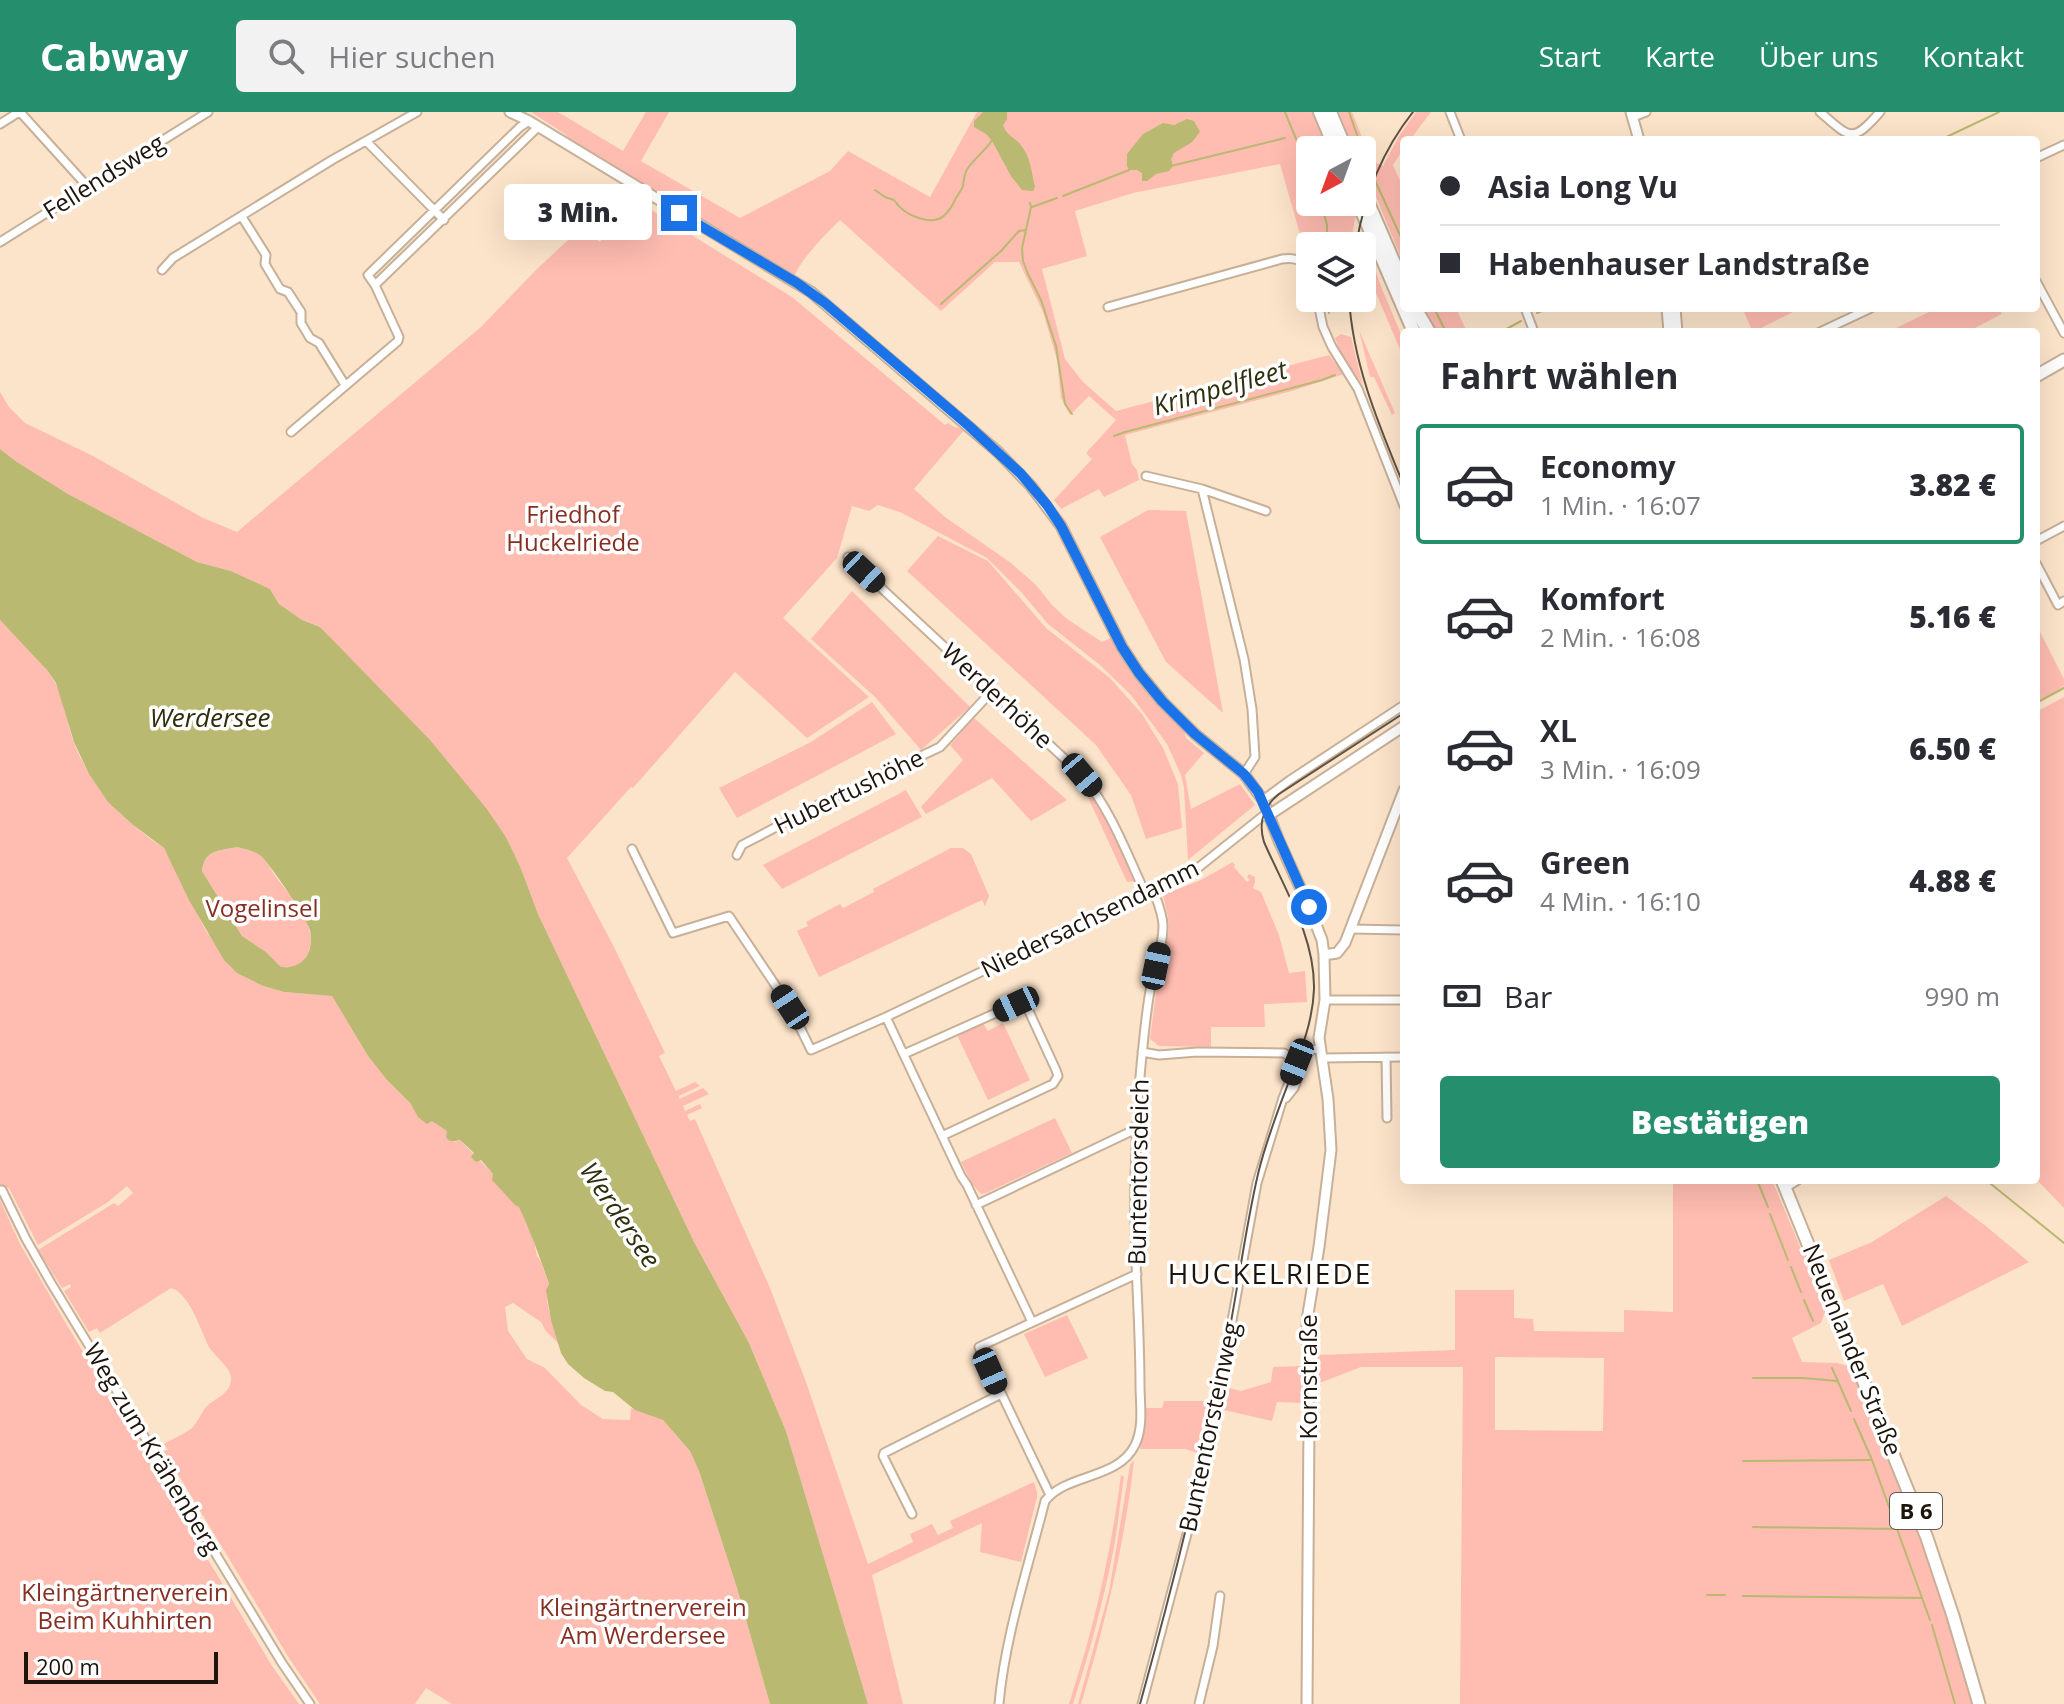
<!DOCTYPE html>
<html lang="de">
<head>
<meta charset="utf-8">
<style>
	body { margin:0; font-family:"Open Sans",sans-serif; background:#f2f2f3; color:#2b2b33; height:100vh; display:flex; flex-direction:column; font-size:30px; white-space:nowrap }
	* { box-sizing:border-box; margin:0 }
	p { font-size:26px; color:#7c7c81 }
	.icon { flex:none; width:44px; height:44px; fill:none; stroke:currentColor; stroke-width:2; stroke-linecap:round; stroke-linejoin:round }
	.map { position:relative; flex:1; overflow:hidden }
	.details { position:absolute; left:1400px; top:216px; width:640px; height:856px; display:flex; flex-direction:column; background:#fff; border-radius:8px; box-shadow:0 8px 32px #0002 }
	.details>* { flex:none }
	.top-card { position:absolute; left:1400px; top:24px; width:640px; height:176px; border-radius:8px; box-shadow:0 8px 32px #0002; display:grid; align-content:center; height:176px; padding:0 40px; background:#fff }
	.needle { width:52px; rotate:221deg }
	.buttons { position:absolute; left:1296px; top:24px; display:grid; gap:16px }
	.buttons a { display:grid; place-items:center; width:80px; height:80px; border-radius:8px; background:#fff; box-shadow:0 8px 32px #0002; font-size:40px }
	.scale { position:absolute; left:24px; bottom:20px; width:194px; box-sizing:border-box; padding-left:8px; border:4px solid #1d140b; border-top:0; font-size:22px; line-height:28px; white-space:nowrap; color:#1d140b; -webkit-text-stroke:6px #fff; paint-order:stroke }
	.end { position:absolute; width:36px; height:36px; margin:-18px; border:10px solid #1a73e8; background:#fff; box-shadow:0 0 0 4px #fff }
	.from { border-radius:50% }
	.bubble { position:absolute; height:56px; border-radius:8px; background:#fff; box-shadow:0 8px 32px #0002; font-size:26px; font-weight:800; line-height:56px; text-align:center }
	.car { position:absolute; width:24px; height:48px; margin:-24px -12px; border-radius:10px; box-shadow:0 0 6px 2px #0007; background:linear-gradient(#222 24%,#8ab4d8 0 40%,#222 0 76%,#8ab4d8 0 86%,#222 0) }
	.top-card b { display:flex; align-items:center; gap:28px; height:76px; font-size:30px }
	.top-card b+b { border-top:2px solid #e1e1e2 }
	.top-card i { width:20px; height:20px; background:#2b2b33 }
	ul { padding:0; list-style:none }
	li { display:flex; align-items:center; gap:24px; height:120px; margin:0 16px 12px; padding:0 24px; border:4px solid transparent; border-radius:8px }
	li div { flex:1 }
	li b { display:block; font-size:30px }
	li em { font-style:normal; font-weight:800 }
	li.on { border-color:#258f6d }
	li>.icon { width:72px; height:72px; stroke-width:1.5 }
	h2 { padding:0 40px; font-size:36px; line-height:96px }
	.pay { display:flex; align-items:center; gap:20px; height:88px; padding:0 40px; font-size:30px }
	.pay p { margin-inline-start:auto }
	.primary-button { display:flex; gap:16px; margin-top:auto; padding:16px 40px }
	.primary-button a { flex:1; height:92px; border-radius:8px; background:#258f6d; color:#fff; font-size:32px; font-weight:800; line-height:92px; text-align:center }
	header { display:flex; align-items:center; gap:48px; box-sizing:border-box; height:112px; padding:0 40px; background:#258f6d; color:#fff }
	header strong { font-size:38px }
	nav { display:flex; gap:44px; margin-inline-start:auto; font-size:28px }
	.search { width:560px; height:72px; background:#f2f2f3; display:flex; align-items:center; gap:20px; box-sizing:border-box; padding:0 28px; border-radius:8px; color:#7c7c81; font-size:30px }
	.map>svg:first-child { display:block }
	.green { fill:#ffbcb0; fill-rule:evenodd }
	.water { fill:#b9b971; fill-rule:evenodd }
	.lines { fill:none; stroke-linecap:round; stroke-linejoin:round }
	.stream { stroke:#b9b971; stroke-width:2 }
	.minor-casing { stroke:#c7b098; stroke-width:11 }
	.tertiary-casing { stroke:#c7b098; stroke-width:13 }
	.primary-casing { stroke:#c7b098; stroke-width:15 }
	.trunk-casing { stroke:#c7b098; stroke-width:16 }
	.minor { stroke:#fff; stroke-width:7 }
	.tertiary { stroke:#fff; stroke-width:9 }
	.primary { stroke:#fff; stroke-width:11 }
	.trunk { stroke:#fff; stroke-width:12 }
	.tram { stroke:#5f5244; stroke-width:2 }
	.route { stroke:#1a73e8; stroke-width:10 }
	.labels { text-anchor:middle; stroke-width:7; stroke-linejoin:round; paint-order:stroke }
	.shield { fill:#fff; stroke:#615a54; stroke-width:2 }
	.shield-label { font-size:22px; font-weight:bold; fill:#1d140b }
	.street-label { font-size:24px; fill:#1d140b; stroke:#fff }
	.park-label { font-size:24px; fill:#872e22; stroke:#fff }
	.water-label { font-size:26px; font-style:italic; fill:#2f2f0e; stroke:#fff }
	.quarter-label { font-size:28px; letter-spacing:2px; fill:#1d140b; stroke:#fff }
</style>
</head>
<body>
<header>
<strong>Cabway</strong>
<div class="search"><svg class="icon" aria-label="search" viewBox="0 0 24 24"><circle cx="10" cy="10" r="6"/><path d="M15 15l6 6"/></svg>Hier suchen</div>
<nav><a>Start</a><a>Karte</a><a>Über uns</a><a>Kontakt</a></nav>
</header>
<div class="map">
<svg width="2064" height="1592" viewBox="0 0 2064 1592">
	<rect width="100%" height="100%" fill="#fce4ca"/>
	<path class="green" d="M531,0H558L623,39L646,0H669L641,49L740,106L830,59L848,39L930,85L977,0H1315L1330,38H1310V90H1351L1356,102L1350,134H1310V151L1304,144V136L1280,52L1133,81L1075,99L1087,144L1042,157L1065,247L1083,270L1116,299L1329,243L1344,262L1292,279L1125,323L1132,352L1137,358L1139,368L1104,385L1099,377L1061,397L1054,388L1092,347L1086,341L1116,308L1089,284L1070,303L1061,286L1057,248L1043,200L1019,150H995L941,199L840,108C823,125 804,143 793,166L617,60L618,57L608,51L606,53L579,36L565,22Z
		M1339,0H1352L1371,48L1383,54L1399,24L1416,0H1431L1410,28H1404V36L1393,53L1404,78V153L1374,80L1375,73L1362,53V38H1354Z
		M630,85L792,185L945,313L948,311L954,315L965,317L914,377L945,405L1011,451L1036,473L1052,493L1067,507L1102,530L1111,526C1132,560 1156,590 1184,619L1186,626L1204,641L1185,663L1191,697L1240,672L1255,693L1188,748L1184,676L1181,663L1167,632L1131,583L1100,553L1048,512L1022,481L987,446L900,400L878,393L869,399L852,394L837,446L783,506L869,585L807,626L735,560L633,676L631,675L567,746L614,835L665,941L659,944L676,979L695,970L700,974L679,984V987L703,976L709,982L683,994L685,999L700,992L702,996L687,1003L690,1009L695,1007L770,1176L806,1270L868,1452L913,1430L910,1422L932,1412L938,1423L953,1416L950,1409L1034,1370L1037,1380V1385L1021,1450L980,1440L982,1411L872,1463L903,1592H868L786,1319L749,1231L694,1130L538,802L520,754L506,725L320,515L302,508L279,492L270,477L231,459L197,450L68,382L17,350L0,337V280L9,295L25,311L91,343L203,406L237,420L481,215L537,157L580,117L600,130Z
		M1362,117L1380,172L1404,229V247L1374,176L1362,183V134H1359Z
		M1423,196H1456L1467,220H1436Z
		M1742,196H1801L1753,220Z
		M1937,196H1999L2002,202L1967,220H1888Z
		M1359,218L1395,301L1392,303L1374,265H1370Z
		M1341,222L1351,225L1363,273L1342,244L1335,226Z
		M1148,398L1186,399L1223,601L1166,550L1100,425Z
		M938,424L988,449L1046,516L1110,566L1142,602L1163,636L1178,672L1182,716L1146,727L1131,683L1096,633L907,459Z
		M852,479L970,595L921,638L875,585L811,527Z
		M0,508C17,527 42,547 54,569C63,583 67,611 73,628C90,674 122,709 164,736L206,819L237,861L263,874L284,880L332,884L368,944L387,968L411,992L448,1019L454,1030L460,1028L493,1062L515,1093L519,1094L532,1120L537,1144L541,1150L549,1173C542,1187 555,1216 559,1232L545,1218L541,1210L513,1191L505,1195L508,1219L527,1247L545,1256L581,1293L603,1307L630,1308L631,1296L663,1308L690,1339L699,1359L737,1476L770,1592H452L426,1576L415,1592H320L289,1546L164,1339L168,1338L164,1332C173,1327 184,1322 192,1316C198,1310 201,1301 206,1295C215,1286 230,1282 231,1268C233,1256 214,1245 208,1233C200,1216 189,1181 171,1176L100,1221L97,1216L89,1220L64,1179L71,1175L70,1172L62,1176L38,1138L114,1091L118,1094L133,1081L127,1074L108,1090L38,1133L9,1076L0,1075Z
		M2036,512L2064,567V574L2036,593Z
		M2064,585V1096L2036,1067V600Z
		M872,590L896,622L737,706L719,676L811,630Z
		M974,606L1067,688L1031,709L992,666L926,702L921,695L963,648L950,633Z
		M906,678L922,705L782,777L763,753Z
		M1092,680L1110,712L1135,769L1127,770L1087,683Z
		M237,735C245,737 255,739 261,744C267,749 271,758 276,765C291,785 321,815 307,843C302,854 292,856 281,855L266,840L242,824L202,759C206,737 219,739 237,735Z
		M951,736H963L971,742L989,784L985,794L982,788L819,865L797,819L808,814L806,810L840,792L843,796L874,780L873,777Z
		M1233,750L1235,753L1234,755L1247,770L1250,768L1247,765L1249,762L1255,765V770L1253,776L1261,780L1279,823L1289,861L1305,859L1307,890L1264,892L1265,915H1211V935L1159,934L1150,927L1157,873L1169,817L1168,805L1163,783L1201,768Z
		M983,911L988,919L1003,911L1030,968L988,988L957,923Z
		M1055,1006L1072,1041L986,1081L981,1082L972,1072L961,1050Z
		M1673,1068H1772L1826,1197L1821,1211L1792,1226L1802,1250L1837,1251L1851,1255C1897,1365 1943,1476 1972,1592H1460L1463,1255H1361L1317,1272V1243L1455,1238V1178H1514V1206L1533,1207L1534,1219L1624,1220V1198L1673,1200ZM1495,1245L1604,1246L1603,1319L1495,1318Z
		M1946,1084L1987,1115L2029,1150L1902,1214L1883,1172L1844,1189L1829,1148L1872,1130Z
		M0,1088L20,1132L68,1215L272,1554L299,1592H0Z
		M1067,1203L1088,1246L1045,1265L1024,1222Z
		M1301,1254V1291L1277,1290L1272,1309L1224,1298L1229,1276L1241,1279L1271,1270L1273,1255Z
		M1164,1289H1208L1198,1341L1185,1337H1140L1144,1318L1145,1296H1162Z
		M1134,1348C1125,1431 1105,1512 1081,1592H1078L1109,1480L1130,1353Z
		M1121,1363L1124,1365C1120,1390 1118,1415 1113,1440C1103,1491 1089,1542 1073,1592H1069C1076,1568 1084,1545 1090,1521C1104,1469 1114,1417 1121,1363Z"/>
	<path class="water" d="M983,0H1007V7L1003,13C1006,23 1014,25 1020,32C1031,45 1031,59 1035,75L1033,79L1022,78L1011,64L992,29L986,22L974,15V9Z
		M1187,7L1194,9L1200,20L1192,30L1174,41L1171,47L1173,54L1169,59L1156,62L1147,69H1142V61L1137,58H1129L1127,54V42L1143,22L1163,11L1174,13Z
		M0,337L17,350L68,382L197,450L231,459L270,477L279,492L302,508L320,515L430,628L486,696L506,725L520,754L538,802L694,1130L749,1231L786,1319L868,1592H770L737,1476L699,1359L690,1339L663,1308L635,1298L613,1280L605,1279L584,1266L568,1252L561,1241L551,1208L546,1178L549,1172C540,1146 531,1120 519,1095L515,1093L492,1068L493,1062L481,1048L476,1050L471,1045L474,1041L460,1028C454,1029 450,1031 446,1025L447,1019L432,1009L427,1012L418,1005L411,992L387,968L368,944L332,884L284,880L263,874L237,861L224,848L189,788L164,736L133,713L108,690L89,662L74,630L56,571L47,558L0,508ZM237,735C245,737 254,739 261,744C270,752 307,806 310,818C314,840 304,857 281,855L266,840L242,824L202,759C205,737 219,739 237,735Z"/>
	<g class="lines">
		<path class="stream" d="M1285,0L1310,61
			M1349,0L1367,51L1404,132
			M1940,28L1999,0
			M1171,54L1285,26
			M875,78L885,85L894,88C900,97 908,103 919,106C937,112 946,106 954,90C956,84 961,80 963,74C964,67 964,61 968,56C975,46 986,38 993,27
			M1063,84L1129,58
			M1321,90L1327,113V134
			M1032,95L1057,86
			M1026,118L1022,136L1023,149L1028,162L1041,188L1056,234L1065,292L1072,302
			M1329,186V201
			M941,192L1001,139L1019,119L1026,118L1031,95L1030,91
			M1434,196L1446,220
			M1537,201L1549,196
			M1501,220L1521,209
			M1114,324L1125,320L1322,268L1335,263
			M2036,591L2064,576
			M1757,1068L1768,1095
			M1986,1068L2064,1131
			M1770,1102L1788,1148
			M1791,1155L1801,1180
			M1804,1188L1813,1209
			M1832,1256L1851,1299
			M1753,1266H1803L1837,1269
			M1854,1307L1872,1348L1930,1508
			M1743,1349L1870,1348
			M1753,1415L1896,1417
			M1707,1483H1725
			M1743,1484L1922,1486
			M1932,1513L1955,1592"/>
		<g class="minor-casing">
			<path id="minor" d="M20,0L87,74
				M1450,0L1461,28
				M1820,0C1850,26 1852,32 1880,0
				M1633,5L1646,0
				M0,12L19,0
				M366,29L444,108
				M2036,46L2064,33
				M242,105L266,143L265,152L280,177L288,180L301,200V211L310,226L319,231L345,273
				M0,130L208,0
				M162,158L173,146L332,48L417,0
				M2036,169L2064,221
				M375,173L538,15
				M1317,186L1323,215L1332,235L1358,277L1404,394
				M1108,195L1282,147C1295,145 1304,148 1310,160
				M1525,196L1534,220
				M1820,220L1871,196
				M291,320L398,229L399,225L375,173L368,163L520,15L529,9
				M1146,364L1202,377L1266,399
				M1202,377L1244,547L1252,597L1255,645L1244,662
				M2036,429L2064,414
				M848,445L1082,663C1111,698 1127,742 1146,783
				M2036,451L2058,493L2064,489
				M1263,688L1290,668L1404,593
				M632,737L673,821L729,804L790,895L811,938L886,905L1194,759L1263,704L1269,703
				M737,743L742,733L818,693L940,635L992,579
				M1350,817L1404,818
				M1325,888H1404
				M886,905L961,1064L967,1073L1032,1210
				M1142,940L1159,943L1197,940L1284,941L1297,950
				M904,942L1016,892L1027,895L1056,958L1058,964L1053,972L942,1024
				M1386,945L1387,1006
				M1322,946L1404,945
				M1286,986L1294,976L1307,941L1310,938
				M1785,1076L1798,1068
				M0,1078H2L26,1127L51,1171L282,1551L310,1592
				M976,1093L1136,1017
				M1050,1383L979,1235L1137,1162
				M912,1402L883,1344L884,1341L1001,1282
				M999,1592C1005,1524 1028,1456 1045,1389C1067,1361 1118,1368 1135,1333C1144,1315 1140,1292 1140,1273C1140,1204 1133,1135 1135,1067C1136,1023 1138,978 1143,934C1145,914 1147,893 1151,874C1155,854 1163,835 1163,814C1163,803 1158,791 1154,780
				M1142,1592L1196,1388L1223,1258L1257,1071L1283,986L1301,940L1305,938L1320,937
				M1199,1592L1213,1534L1220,1484"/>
		</g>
		<g class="tertiary-casing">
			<path id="tertiary" d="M510,0L529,9L811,180L998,340L1031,374L1061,414L1122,535L1139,561L1162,589L1195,622L1244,662L1263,688L1279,729L1309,795L1322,828L1324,843L1325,888L1319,926L1328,987L1331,1038L1319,1135L1307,1208L1309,1310L1307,1592
				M1631,0L1639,28
				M1667,196L1669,220
				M1675,196L1677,220
				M1269,703L1404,614
				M1324,843L1337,841L1345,831L1404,678"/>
		</g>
		<g class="primary-casing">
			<path id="primary" d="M2036,264L2064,248
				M1782,1068L1927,1426L1953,1504L1979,1592"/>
		</g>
		<g class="trunk-casing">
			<path id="trunk" d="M1320,0L1336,38
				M1330,0L1346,38
				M1362,77L1404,174
				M1358,90L1414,220
				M1415,196L1429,220"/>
		</g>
		<use href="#minor" class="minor"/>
		<use href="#tertiary" class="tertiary"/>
		<use href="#primary" class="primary"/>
		<use href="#trunk" class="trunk"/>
		<path class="tram" d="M1356,134C1364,85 1382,39 1413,0
			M1349,186C1353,253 1379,313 1404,374
			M1140,1592C1172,1477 1201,1362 1224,1246C1237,1185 1244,1122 1258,1062C1266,1028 1279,996 1291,964C1302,936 1313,908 1314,877C1315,825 1284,776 1264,730C1258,710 1263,695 1279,682L1404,601"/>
	</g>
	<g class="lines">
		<path class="route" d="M679,101L797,171L825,191L969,314L1021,362L1047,393L1061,414L1122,535L1139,561L1162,589L1195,622L1244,662L1258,680L1309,795"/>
	</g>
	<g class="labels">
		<rect class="shield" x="1890" y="1381" width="52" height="36" rx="6"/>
		<g class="shield-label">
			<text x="1916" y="1407">B 6</text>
		</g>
		<g class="street-label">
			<text transform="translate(104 65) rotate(-32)" y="8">Fellendsweg</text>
			<text transform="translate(997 584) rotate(43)" y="8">Werderhöhe</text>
			<text transform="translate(849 680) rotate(-26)" y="8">Hubertushöhe</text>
			<text transform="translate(1090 807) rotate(-26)" y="8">Niedersachsendamm</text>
			<text transform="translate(1139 1060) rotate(-89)" y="8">Buntentorsdeich</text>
			<text transform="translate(1852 1238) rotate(68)" y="8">Neuenlander Straße</text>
			<text transform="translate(1309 1265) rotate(-90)" y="8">Kornstraße</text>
			<text transform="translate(1210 1315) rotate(-78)" y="8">Buntentorsteinweg</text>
			<text transform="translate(152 1337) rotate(59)" y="8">Weg zum Krähenberg</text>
		</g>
		<g class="park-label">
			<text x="573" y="411">Friedhof<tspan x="573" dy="28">Huckelriede</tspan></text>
			<text x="262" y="805">Vogelinsel</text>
			<text x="125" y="1489">Kleingärtnerverein<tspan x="125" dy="28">Beim Kuhhirten</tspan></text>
			<text x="643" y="1504">Kleingärtnerverein<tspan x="643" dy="28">Am Werdersee</tspan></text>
		</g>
		<g class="water-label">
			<text transform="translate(1220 276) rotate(-16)" y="9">Krimpelfleet</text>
			<text x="210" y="615">Werdersee</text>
			<text transform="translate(620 1103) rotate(56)" y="9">Werdersee</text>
		</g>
		<g class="quarter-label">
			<text x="1270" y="1172">HUCKELRIEDE</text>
		</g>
	</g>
</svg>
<div class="buttons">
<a><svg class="needle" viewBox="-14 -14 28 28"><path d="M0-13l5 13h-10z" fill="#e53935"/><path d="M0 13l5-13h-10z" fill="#7c7c81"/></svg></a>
<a><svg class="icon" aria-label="layers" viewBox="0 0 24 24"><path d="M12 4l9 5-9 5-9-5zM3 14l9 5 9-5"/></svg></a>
</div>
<div class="scale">200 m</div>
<i class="end from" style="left:1309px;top:795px"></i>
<i class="end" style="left:679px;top:101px"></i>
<div class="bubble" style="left:504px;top:72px;width:148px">3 Min.</div>
<i class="car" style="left:864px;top:460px;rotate:133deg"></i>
<i class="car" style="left:1082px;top:663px;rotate:140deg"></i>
<i class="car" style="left:1156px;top:854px;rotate:12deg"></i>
<i class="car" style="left:1016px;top:892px;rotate:245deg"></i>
<i class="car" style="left:790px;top:895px;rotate:327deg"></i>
<i class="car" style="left:1297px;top:950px;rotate:202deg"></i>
<i class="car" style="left:990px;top:1259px;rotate:156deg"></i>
<div class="top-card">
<b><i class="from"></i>Asia Long Vu</b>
<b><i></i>Habenhauser Landstraße</b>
</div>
<section class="details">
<h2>Fahrt wählen</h2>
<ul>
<li class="on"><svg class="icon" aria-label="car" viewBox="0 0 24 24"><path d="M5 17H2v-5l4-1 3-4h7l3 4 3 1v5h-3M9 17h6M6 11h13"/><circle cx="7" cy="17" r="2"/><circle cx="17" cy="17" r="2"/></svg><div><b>Economy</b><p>1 Min. · 16:07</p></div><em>3.82 €</em></li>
<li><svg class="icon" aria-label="car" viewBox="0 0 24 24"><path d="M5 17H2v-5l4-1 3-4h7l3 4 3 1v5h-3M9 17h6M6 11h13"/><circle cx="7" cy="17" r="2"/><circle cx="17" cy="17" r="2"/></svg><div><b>Komfort</b><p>2 Min. · 16:08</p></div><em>5.16 €</em></li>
<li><svg class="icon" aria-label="car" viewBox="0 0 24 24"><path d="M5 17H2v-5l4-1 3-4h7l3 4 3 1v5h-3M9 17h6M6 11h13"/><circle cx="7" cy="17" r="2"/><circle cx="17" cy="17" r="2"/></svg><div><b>XL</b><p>3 Min. · 16:09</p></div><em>6.50 €</em></li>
<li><svg class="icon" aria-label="car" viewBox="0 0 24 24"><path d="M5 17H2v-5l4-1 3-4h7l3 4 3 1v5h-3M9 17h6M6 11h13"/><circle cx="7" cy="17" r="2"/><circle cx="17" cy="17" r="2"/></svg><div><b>Green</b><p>4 Min. · 16:10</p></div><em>4.88 €</em></li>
</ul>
<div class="pay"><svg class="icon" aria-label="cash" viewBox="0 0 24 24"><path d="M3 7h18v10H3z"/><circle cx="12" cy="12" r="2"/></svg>Bar<p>990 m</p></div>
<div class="primary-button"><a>Bestätigen</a></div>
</section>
</div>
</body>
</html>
